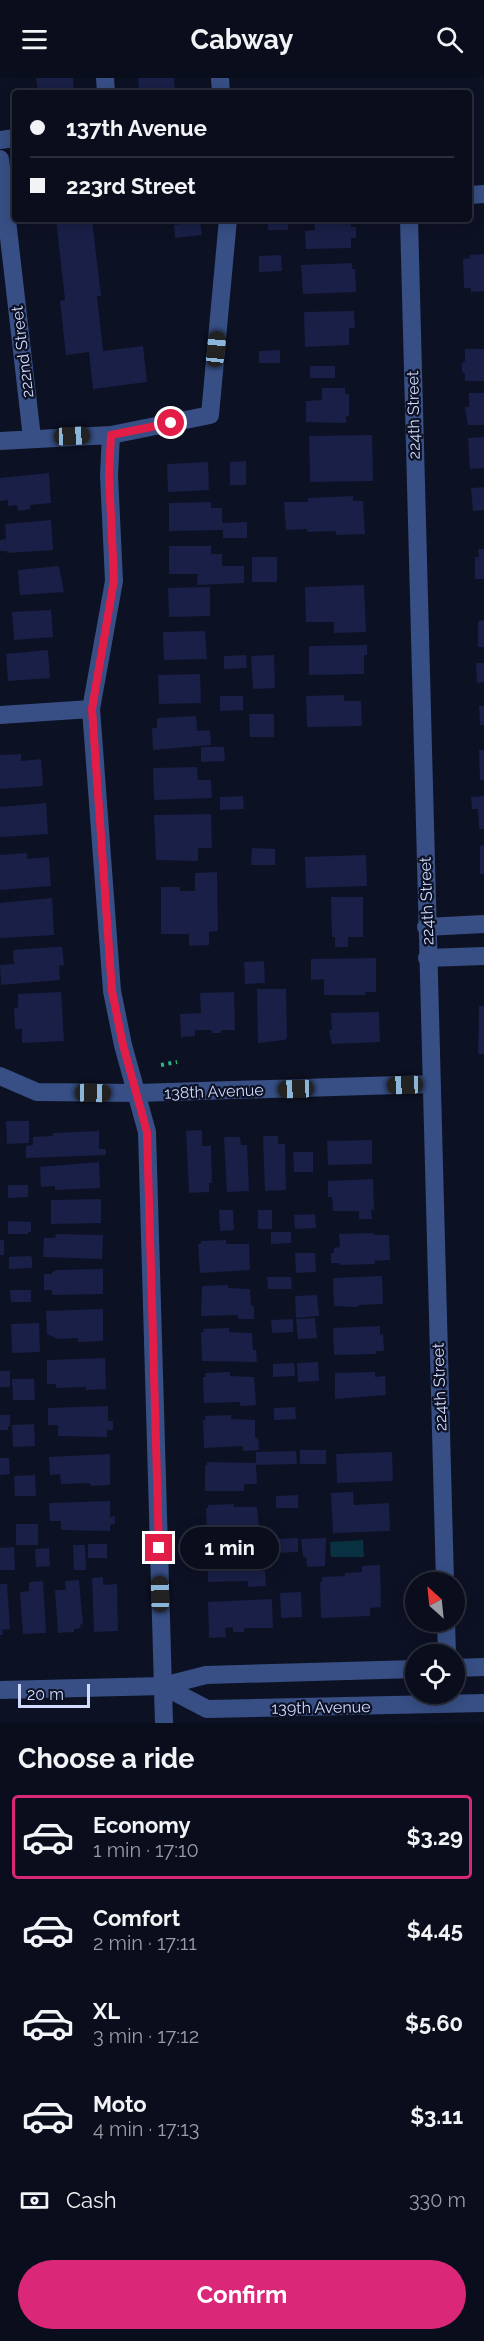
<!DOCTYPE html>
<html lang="en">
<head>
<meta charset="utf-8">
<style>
	body { margin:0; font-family:Raleway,sans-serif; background:#131624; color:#f1f3f6; height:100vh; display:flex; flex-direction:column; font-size:22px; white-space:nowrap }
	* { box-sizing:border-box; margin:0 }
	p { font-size:20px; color:#999ca3 }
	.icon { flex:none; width:33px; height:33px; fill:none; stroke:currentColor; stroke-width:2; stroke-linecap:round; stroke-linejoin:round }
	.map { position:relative; height:1645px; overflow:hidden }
	.sheet { display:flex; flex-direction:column; background:#0a0d1b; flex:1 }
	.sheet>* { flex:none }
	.top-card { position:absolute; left:12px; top:12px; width:460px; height:132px; border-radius:6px; box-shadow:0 3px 15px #0003,0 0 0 2px #2a2d3a; display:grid; align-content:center; height:132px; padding:0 18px; background:#0a0d1b }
	.needle { width:39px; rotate:333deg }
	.controls { position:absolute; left:405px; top:1494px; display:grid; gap:12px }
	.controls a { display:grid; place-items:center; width:60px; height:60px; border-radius:50%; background:#0a0d1b; box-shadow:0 3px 15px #0003,0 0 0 2px #2a2d3a; font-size:30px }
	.scale { position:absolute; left:18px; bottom:15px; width:72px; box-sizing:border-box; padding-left:6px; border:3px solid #d0dbff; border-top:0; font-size:16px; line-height:21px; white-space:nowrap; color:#d0dbff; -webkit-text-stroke:4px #0d1124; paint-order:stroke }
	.end { position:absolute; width:27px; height:27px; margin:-14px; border:8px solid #e11d48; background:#fff; box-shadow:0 0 0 3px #fff }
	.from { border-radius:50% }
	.bubble { position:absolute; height:42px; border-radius:21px; background:#0a0d1b; box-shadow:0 3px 15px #0003,0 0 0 2px #2a2d3a; font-size:20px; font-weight:700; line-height:42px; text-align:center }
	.car { position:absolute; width:18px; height:36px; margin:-18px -9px; border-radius:8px; box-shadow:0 0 4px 2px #0007; background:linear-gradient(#222 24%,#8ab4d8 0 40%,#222 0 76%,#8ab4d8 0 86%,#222 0) }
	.top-card b { display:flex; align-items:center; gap:21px; height:57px; font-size:22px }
	.top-card b+b { border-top:2px solid #2a2d3a }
	.top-card i { width:15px; height:15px; background:#f1f3f6 }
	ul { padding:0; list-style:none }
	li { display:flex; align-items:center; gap:18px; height:84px; margin:0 12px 9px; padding:0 6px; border:3px solid transparent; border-radius:6px }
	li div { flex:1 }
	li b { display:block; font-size:22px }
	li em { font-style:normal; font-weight:700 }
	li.selected { border-color:#db2777 }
	li>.icon { width:54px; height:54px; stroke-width:1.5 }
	h2 { padding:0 18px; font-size:27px; line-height:72px }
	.pay { display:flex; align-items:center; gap:15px; height:66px; padding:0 18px; font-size:22px }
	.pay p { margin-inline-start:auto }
	.primary-button { display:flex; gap:12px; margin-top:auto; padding:12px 18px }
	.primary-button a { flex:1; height:69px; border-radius:36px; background:#db2777; color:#fff; font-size:24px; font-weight:700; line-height:69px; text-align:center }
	header { display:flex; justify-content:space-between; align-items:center; height:78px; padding:0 18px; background:#0a0d1b; font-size:27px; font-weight:700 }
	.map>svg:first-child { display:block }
	.water { fill:#083142 }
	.building { fill:#191f46 }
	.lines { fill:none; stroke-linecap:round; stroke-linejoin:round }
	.path { stroke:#2bb97f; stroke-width:4; stroke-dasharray:3 4.5; stroke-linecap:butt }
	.minor { stroke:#374f85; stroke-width:18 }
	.route { stroke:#e11d48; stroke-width:8 }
	.labels { text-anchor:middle; stroke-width:4.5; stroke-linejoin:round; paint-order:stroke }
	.street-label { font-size:16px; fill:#d0dbff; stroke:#0d1124 }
</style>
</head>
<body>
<header><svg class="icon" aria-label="menu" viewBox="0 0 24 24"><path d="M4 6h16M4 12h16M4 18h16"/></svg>Cabway<svg class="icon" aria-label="search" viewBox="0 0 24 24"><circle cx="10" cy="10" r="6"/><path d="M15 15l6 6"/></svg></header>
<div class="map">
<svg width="484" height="1645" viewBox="0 0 484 1645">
	<rect width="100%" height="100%" fill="#0d1124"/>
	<path class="water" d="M363,1462L364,1479H331L330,1464Z"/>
	<path class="building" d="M36,0H73L74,15H38Z
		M138,0H174L175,15H139Z
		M469,10V15H436V11Z
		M423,11V15H391V13Z
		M56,141H92L101,218H97L103,273L143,268L147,304L93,311L89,274L66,277L60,223L65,222Z
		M268,141H288V152H268Z
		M314,141H350L351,149H356V160H351V170L306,171L305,153L315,152Z
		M200,144L202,157L175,160L174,147Z
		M484,176V213L471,214V210H464L463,181L470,180V177Z
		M281,177L282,193L259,194V178Z
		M352,185V191H355L356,214L303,216L301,187Z
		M354,233L355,250H349V267L305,269L304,234Z
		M465,271H484V303H465V296L462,294V286L465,283Z
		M280,272V285H259V273Z
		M310,288H335V300H310Z
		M322,310H345V316H349V338H346V345L306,344V323L322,322Z
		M469,315H484V347H468L465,329H469Z
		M372,357L373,403L310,404L309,358Z
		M484,359V390L470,391L468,360Z
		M246,383V407H230V384Z
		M208,384L209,412L168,414L167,386Z
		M49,395L51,425L30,427V431L18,433L17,427L8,428V422L0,423V400Z
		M484,409V432L473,433L471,410Z
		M353,418V423H363L365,456L336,457V453L307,454V451L286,452L284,424H308V420Z
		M211,424V430H222V445L247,444V460H223V452L169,453V425Z
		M51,442L53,472L7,475V473H0V462L6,461L5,446Z
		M169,468H211V476H222V488H244V505L197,507L198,496H169Z
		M478,471H484V501H475V479H479Z
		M252,479H277V504H252Z
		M59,488L64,514L20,517L18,492Z
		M364,507L366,554L334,555V544H306L305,509Z
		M210,509V538L169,539L168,510Z
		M51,532L53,559L14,562L12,534Z
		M484,542V569H478V543Z
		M205,553L207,581L164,582L163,554Z
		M367,567V577H364V596L309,597V568Z
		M48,572L50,600L8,603L6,576Z
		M246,577L247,590L224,591V578Z
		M274,577L275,610L253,611L251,578Z
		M476,585H484V604L477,605Z
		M200,596L201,625L159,626L158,597Z
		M344,617V623H361L362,648L307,649L306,618Z
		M220,618H243V632L220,633Z
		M479,628H484V647H480Z
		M249,636H274V659H250Z
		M196,638L197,653L210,652L211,667L153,672L152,650H157V640Z
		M201,669H224L225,683L201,684Z
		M479,672H484V702H480Z
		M21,676V683L41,681L43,708L0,711V677Z
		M197,689L198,702H211L212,720L154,722L153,690Z
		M243,718L244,731L220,732V719Z
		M484,718V751H479L478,731H472L471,719Z
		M46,725L48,756L0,759V729Z
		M211,736L212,770H198V783L156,782L154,737Z
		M484,767V796H480V768Z
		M252,770L275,771V787H251Z
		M27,775V781L49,779L51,808L0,812V777Z
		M366,777L367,808L306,810L305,779Z
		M217,794L218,853L209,854V867L189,868V856H161V809H180V813H195V795Z
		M331,819H363V859H348V869H335V859H332Z
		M52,820L54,857L0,860V825Z
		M55,869H62L64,887L59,888L60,902L1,907L0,887L14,886L13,872Z
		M376,880V914H365L366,917H324V901L311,902V881Z
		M264,883L265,905L245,906L244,884Z
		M257,911H286L287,959L285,962L258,965Z
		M61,914L64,963L22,965V951H15L14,930H18V916Z
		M234,914L235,952H221V955H212L211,952H195V958L181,959L180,936L201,935L200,915Z
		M479,928H484V976H478Z
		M379,934L380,964L332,966L329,952H332L331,935Z
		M6,1043H29V1065L7,1066Z
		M202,1052V1068H211L212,1105H209V1114L189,1115L186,1053Z
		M99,1053V1071H106V1077L26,1080V1068L33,1067V1059L53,1058V1055Z
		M263,1058H278V1066H285L286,1112L265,1113Z
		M224,1059H240L241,1067H247L249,1113L227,1114Z
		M372,1062V1086L328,1087L327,1063Z
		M293,1074H313V1094H294Z
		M99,1084L100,1110L55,1112V1108L41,1109L40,1089Z
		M373,1101L374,1132H371L372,1141H359V1133H333L332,1119H328V1103Z
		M8,1107H28V1119L8,1120Z
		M101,1121V1145L51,1146V1122Z
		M219,1132H233L234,1152L220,1153Z
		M258,1132H272V1151H258Z
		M315,1136L316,1150L295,1151L294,1137Z
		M8,1143L31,1144V1154H28V1156H8Z
		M271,1154H291V1165L271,1166Z
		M374,1155V1157H389L390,1182L374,1183L375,1186L340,1187L339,1185H331V1175H334V1170L340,1169L339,1156Z
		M56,1156L103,1157L102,1181L43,1179L44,1160H55Z
		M0,1162H4V1177H0Z
		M226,1162V1166H249L250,1192L200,1195L198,1166H201V1163Z
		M295,1175H315L316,1194L296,1195Z
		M29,1178L32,1179V1190L9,1191V1179Z
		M103,1191V1216L52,1217V1212H44V1196H52V1194L57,1192Z
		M382,1198L383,1226L358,1227V1229L334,1228L333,1200Z
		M267,1199H291L292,1211H268Z
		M228,1207V1210L250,1211L251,1228H254V1241H238V1237L201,1238L202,1208Z
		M10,1212H31V1224H11Z
		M317,1217L319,1238L296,1240L295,1218Z
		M103,1231V1263L78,1264V1260L58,1261L47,1256L46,1233Z
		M315,1240L317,1260L298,1261L296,1241Z
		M293,1241V1254L272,1255L271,1242Z
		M39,1245L40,1274L12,1275L11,1246Z
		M380,1248V1257L383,1256L384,1273H376V1276L334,1277L333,1250Z
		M229,1250V1254L252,1255L253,1272H256L257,1284L202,1283L201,1254H204L203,1251Z
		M105,1280L106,1311L86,1312V1309L56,1310V1306H47V1282Z
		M318,1284L319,1303L298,1304L297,1285Z
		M294,1285L295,1298L273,1299V1286Z
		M0,1293H10V1309H0Z
		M230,1294V1298L254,1299L256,1327L240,1328V1324L204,1325L203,1299H206L205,1295Z
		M375,1294V1299L385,1298L386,1317L335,1321V1295Z
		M12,1301H34L35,1322H13Z
		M108,1328V1343H113V1352H107V1359L58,1358V1347H48V1330Z
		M295,1329L296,1341L274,1342V1330Z
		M0,1337H10V1348L8,1349V1352H0Z
		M231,1337V1341L255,1342V1360H258L259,1372L243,1373V1368L204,1370L203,1342H206L205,1338Z
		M34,1346L35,1368L13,1369L12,1347Z
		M300,1372H326V1386H300Z
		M296,1373L297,1386L256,1387L257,1406H244V1413H205V1387H207V1384L256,1385V1374Z
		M392,1374L393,1403L337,1405L336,1376Z
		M110,1376V1407L91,1408L90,1405L61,1406L60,1396L50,1397L49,1379Z
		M0,1380H9L10,1396L0,1397Z
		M35,1397L36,1418H15L14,1398Z
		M353,1414L354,1427L389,1425L390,1453L333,1455L331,1415Z
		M298,1417V1430H276V1418Z
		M110,1423V1439L115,1438V1446L110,1447V1453L61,1452V1443H50L49,1425Z
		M234,1426V1429H257L260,1460L244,1461L243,1457L207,1459L206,1430H208V1427Z
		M16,1446H38V1467H16Z
		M298,1460V1474L275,1475L274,1461Z
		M326,1460L325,1488L307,1489L306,1479H303L301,1461Z
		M88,1466H107V1480H88Z
		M73,1467H85L86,1492H74Z
		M14,1469L15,1492H0V1470Z
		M49,1470L50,1488L36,1489L35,1471Z
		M237,1472V1475L260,1474V1493H265L266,1508L248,1509V1503L208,1504L207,1473Z
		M380,1487L381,1529L370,1530V1538L321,1540L320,1504H322V1499L345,1498V1495L362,1494V1488Z
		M103,1499V1507L117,1506L118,1553L94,1554L92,1500Z
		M79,1502L83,1547L80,1546L81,1550L74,1551V1554L58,1555L55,1512H66L65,1503Z
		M43,1503L46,1555L23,1556L20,1514L29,1513V1504Z
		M0,1506H7L10,1551L2,1552L3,1557H0Z
		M301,1514L302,1539L281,1540L280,1515Z
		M272,1521L273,1550H244V1554H233V1549L225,1550L226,1559L209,1560L208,1524Z"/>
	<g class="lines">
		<path class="path" d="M161,987L177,984"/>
		<path class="minor" d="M105,0L106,15
			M220,0L221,15
			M0,62L15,60
			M0,81L32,360
			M470,117L484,116
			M409,141L445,1504
			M111,357L109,397L114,503L91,631L112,913L123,967L147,1054L164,1645
			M0,363L111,357L210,337L228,141
			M0,637L91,631
			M426,849L484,846
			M427,880L484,878
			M0,998L37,1014L137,1015L431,1006
			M446,1544L447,1576
			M454,1590L484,1589
			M163,1608L207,1631L484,1625
			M0,1612L163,1608L206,1597L416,1591"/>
	</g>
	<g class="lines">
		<path class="route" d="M159,1470L147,1054L123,967L112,913L92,631L114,502L109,397L111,357L171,345"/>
	</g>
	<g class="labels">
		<g class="street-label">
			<text transform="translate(22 274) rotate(-97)" y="6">222nd Street</text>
			<text transform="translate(413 337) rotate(-91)" y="6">224th Street</text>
			<text transform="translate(426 823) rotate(-92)" y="6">224th Street</text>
			<text transform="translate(214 1013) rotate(-2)" y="6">138th Avenue</text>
			<text transform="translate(439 1309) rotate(-92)" y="6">224th Street</text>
			<text transform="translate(321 1629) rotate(-1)" y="6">139th Avenue</text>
		</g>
	</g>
</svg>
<div class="controls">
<a><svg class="needle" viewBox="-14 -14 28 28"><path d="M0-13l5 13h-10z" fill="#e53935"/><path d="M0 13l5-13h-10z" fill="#999ca3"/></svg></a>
<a><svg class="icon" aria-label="locate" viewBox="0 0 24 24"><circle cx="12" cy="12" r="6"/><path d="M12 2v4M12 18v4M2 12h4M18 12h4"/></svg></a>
</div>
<div class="scale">20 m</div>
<i class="end from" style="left:171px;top:345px"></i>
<i class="end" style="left:159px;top:1470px"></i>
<div class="bubble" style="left:180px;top:1449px;width:99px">1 min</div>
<i class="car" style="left:216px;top:271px;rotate:6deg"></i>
<i class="car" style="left:72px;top:358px;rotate:87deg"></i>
<i class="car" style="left:405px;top:1007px;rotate:268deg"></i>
<i class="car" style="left:296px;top:1011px;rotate:268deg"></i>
<i class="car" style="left:93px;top:1015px;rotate:91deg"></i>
<i class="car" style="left:160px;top:1516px;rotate:359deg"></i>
<div class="top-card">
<b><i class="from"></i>137th Avenue</b>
<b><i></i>223rd Street</b>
</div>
</div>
<section class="sheet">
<h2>Choose a ride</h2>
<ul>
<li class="selected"><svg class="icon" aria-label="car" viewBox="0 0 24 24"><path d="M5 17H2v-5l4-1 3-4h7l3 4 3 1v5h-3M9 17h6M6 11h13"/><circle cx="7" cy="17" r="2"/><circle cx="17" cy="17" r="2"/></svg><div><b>Economy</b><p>1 min · 17:10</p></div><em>$3.29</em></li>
<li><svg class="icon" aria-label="car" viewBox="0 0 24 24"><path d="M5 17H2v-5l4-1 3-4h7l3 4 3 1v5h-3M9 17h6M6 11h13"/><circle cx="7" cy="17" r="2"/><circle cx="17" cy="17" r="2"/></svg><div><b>Comfort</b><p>2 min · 17:11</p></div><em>$4.45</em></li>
<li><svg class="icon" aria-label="car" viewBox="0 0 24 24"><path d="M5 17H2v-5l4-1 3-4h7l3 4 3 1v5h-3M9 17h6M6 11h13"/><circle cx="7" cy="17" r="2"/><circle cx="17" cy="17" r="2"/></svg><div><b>XL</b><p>3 min · 17:12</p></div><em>$5.60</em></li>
<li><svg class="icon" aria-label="car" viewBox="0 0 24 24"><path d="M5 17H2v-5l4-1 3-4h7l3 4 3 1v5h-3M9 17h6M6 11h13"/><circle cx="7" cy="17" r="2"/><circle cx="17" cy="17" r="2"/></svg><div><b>Moto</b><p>4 min · 17:13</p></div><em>$3.11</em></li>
</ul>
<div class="pay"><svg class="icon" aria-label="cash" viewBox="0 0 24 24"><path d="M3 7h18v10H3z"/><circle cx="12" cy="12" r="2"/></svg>Cash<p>330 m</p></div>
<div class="primary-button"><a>Confirm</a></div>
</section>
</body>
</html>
